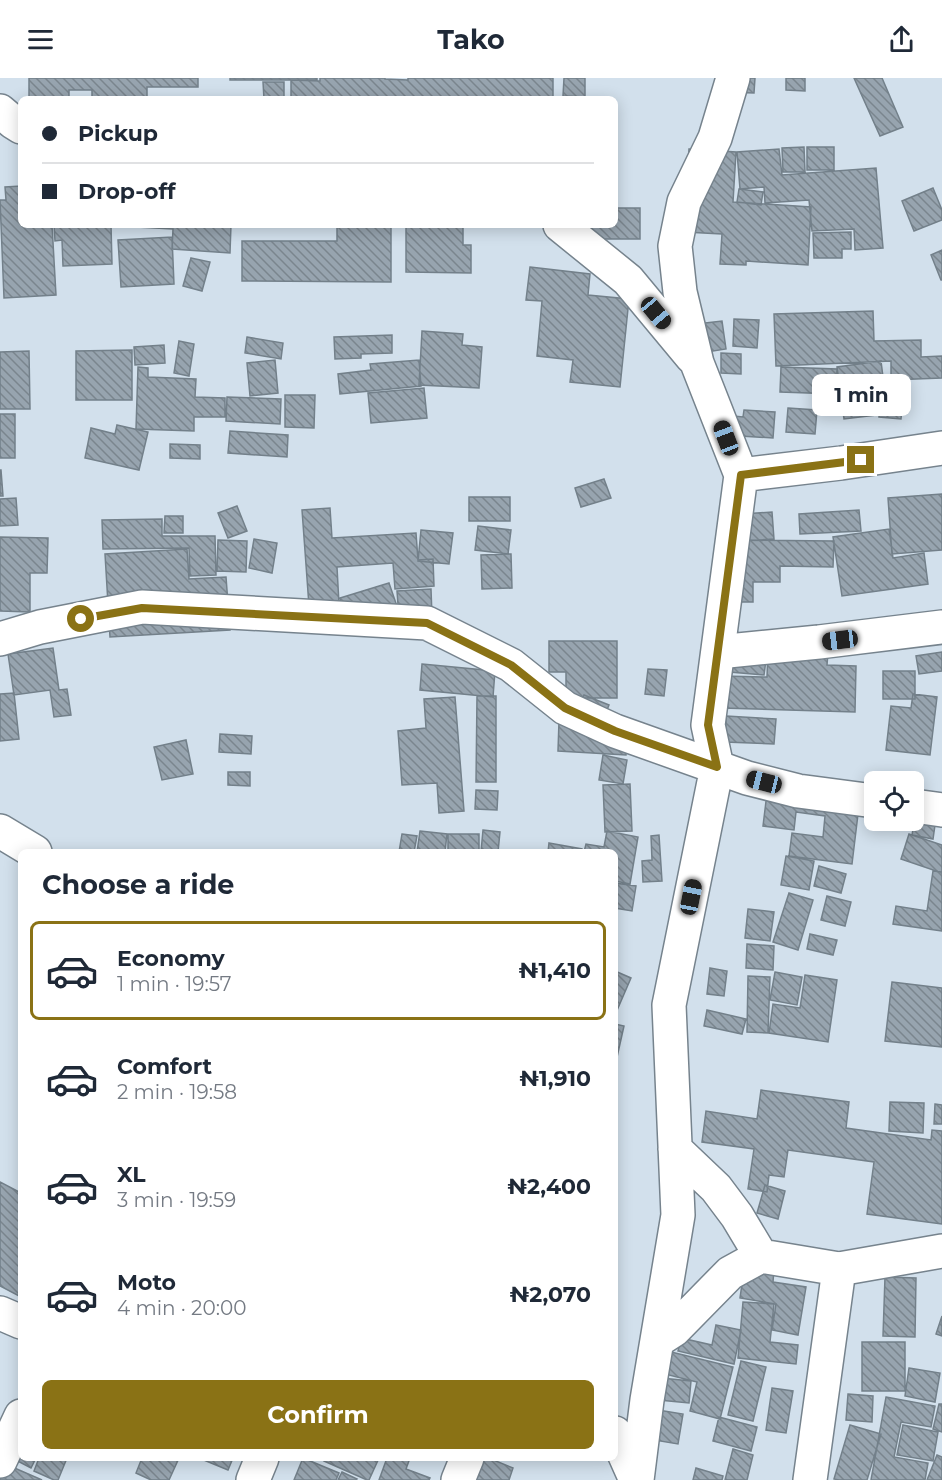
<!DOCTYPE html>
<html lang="en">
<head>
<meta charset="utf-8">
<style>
	body { margin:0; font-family:Montserrat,sans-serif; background:#f6f6f7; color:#1f2937; height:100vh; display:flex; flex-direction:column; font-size:22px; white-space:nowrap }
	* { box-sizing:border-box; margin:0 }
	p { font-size:20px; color:#747a83 }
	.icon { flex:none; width:33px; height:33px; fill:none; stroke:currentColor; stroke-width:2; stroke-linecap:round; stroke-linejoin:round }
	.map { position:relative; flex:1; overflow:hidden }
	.panel { position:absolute; left:18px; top:771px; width:600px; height:612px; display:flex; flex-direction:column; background:#fff; border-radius:9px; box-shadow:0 3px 15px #0003 }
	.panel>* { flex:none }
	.hud { position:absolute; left:18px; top:18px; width:600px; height:132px; border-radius:9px; box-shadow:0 3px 15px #0003; display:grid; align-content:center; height:132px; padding:0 24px; background:#fff }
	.fabs { position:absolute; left:864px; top:693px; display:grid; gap:12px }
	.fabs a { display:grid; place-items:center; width:60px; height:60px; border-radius:9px; background:#fff; box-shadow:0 3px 15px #0003; font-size:30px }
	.end { position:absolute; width:27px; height:27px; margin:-14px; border:8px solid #8a7215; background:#fff; box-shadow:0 0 0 3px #fff }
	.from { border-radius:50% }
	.bubble { position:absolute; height:42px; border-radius:9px; background:#fff; box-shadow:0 3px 15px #0003; font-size:20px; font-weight:700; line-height:42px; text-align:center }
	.car { position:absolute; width:18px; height:36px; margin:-18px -9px; border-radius:8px; box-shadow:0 0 4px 2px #0007; background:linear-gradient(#222 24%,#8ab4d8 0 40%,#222 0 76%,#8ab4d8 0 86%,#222 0) }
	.hud b { display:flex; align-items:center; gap:21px; height:57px; font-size:22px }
	.hud b+b { border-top:2px solid #e0e1e3 }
	.hud i { width:15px; height:15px; background:#1f2937 }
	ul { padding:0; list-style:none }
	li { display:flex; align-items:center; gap:18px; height:99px; margin:0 12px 9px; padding:0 12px; border:3px solid transparent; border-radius:9px }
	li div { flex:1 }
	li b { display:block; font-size:22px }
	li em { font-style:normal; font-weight:700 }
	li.current { border-color:#8a7215 }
	li>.icon { width:54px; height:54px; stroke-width:1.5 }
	h2 { padding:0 24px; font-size:27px; line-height:72px }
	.cta { display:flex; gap:12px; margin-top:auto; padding:12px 24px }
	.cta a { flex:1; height:69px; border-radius:9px; background:#8a7215; color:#fff; font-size:24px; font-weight:700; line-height:69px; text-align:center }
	header { display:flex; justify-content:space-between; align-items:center; height:78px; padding:0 24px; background:#fff; font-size:27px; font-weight:700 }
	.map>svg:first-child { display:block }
	.building { fill:url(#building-back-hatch); stroke:#73808a; stroke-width:1.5 }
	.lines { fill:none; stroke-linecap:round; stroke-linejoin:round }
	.minor-casing { stroke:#76838d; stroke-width:36 }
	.minor { stroke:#fff; stroke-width:33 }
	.route { stroke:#8a7215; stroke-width:8 }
</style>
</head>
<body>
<header><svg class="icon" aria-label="menu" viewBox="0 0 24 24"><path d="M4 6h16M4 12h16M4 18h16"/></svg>Tako<svg class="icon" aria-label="share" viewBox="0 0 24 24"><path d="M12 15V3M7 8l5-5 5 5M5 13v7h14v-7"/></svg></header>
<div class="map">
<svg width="942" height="1402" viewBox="0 0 942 1402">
	<defs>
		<pattern id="building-back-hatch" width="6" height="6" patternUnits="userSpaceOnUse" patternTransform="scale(1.5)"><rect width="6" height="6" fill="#97a4af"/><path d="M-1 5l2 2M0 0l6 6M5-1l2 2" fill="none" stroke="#7a858e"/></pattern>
	</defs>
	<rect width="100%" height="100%" fill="#d2e0ec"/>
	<path class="building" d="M29,0H198V9H147V21H92V12H69V21H29Z
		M230,0H317V2H230Z
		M320,0H385V1L408,2V0H553V21H406L330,19V21H291V2L320,3Z
		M564,0H585V19L563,18Z
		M725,0H755L754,15L725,14Z
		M786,0H805V13L786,12Z
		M854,0H882L903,49L880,58Z
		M263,4H284V21H264Z
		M804,69L805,94H783L782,70Z
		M807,69H834V92H807Z
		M689,71L736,74L733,124L811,129L808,187L746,183V187L720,186L722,156L685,154Z
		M779,71L782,97L876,90L883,170L855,172L854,151L812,153L809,122L765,125L764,109L740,111L737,74Z
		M21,108V147H52L56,217L4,220L0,122H6L5,109Z
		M933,110L942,132V142L914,153L902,123Z
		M739,111L763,114L761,127L737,124Z
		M615,130H640V161H578V147H615Z
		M51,147H111L112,186L63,188L62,162L55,163L54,147Z
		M137,147H231L230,175L172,171L173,151L137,149Z
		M337,147H391V204L242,203V163H337Z
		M406,147H463V167H471V195L406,194Z
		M851,154V171H842V180H814L813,155Z
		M172,159L174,206L121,209L118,162Z
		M942,172V202H941L931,177Z
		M191,180L210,184L202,213L183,208Z
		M530,189L590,196L588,217L629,221L620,309L570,304L573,282L537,278L542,223L526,222Z
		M873,233L874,263L921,262V279L942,278V300L891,302V283L776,288L774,236Z
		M734,241L759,242L757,270L733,268Z
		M722,243L726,271L701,275L697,246Z
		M422,253L463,256L462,267L482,269L479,310L419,307Z
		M392,257V275L361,276V280L335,281L334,259Z
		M247,259L283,265L281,281L245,275Z
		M179,263L194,266L189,298L174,295Z
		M164,267L165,285L135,287L134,269Z
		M132,272V322H76V273Z
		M29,273L30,331H0V274Z
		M721,275L741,276V296L721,295Z
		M275,282L278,315L250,318L247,285Z
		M419,282L421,308L340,316L338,296L371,292L370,286Z
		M881,283L885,315L874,317L876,337L844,341L837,289Z
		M138,289L148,290V299L196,301L195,319L225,320V339H194V353L136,351Z
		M781,289L837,291L836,316L780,314Z
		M881,308L904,310L901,341L879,339Z
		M424,310L427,340L371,345L368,315Z
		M285,317H315L314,350L285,349Z
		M227,319L281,321L280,346L226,343Z
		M788,330L817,332L815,356L786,354Z
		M744,332L775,334L773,360L724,357L725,337L743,339Z
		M0,336H15V380H0Z
		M117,347L148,354L139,392L85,380L91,350L115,356Z
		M230,353L288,357L287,379L228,375Z
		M170,366L200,367V381L170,380Z
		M0,392H1L3,418H0Z
		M604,401L611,420L581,429L575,410Z
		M942,416V472L892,476L888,420Z
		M469,419H510V443H469Z
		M16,420L18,447L0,448V421Z
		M237,428L247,453L228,460L218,435Z
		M330,430L332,460L416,455L418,482L433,481L434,508L395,511L393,485L337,489L339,526L309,528L302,432Z
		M859,432L861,453L800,456L799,436Z
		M772,434L774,461L745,463L743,436Z
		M165,438H183V455H164Z
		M162,441V458H215L216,497L190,498L189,470L103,471L102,442Z
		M478,448L511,452L508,476L475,472Z
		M889,451L893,480L924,475L928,506L842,518L833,459Z
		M421,452L453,455L449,486L418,483Z
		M0,459L48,460L47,495H30V534L0,533Z
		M254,461L277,465L272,495L249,490Z
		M218,462L247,463L246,494L217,493Z
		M722,462L834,463L833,489L780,488V504H753V524H722Z
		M187,471L189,501L226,499L230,552L110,559L105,476Z
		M511,476L512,510L482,511L481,477Z
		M389,505L400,537L350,552L340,520Z
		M431,511L432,538L399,540L397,513Z
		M549,563H617V620H566V594H549Z
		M53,570L59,612L67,611L71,637L54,639L50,612L14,617L8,576Z
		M768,573L828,575L827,587L856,588L855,634L722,630L723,598L767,599Z
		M942,574V593L919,596L916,578Z
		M719,577L766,582L764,597L718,593Z
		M422,586L495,593L493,619L420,612Z
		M648,591L667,592L664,618L645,616Z
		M883,593H915V621H883Z
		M14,615L19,661L0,663V616Z
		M913,616L937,619L930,677L886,672L891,628L911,630Z
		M584,617L609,627L601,647L576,637Z
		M477,618H496V704H476Z
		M455,619L464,733L439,735L437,705L402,707L398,653L426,650L424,621Z
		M726,638L776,641L774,666L725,664Z
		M559,643L628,647L626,677L558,673Z
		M220,656L252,658L251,676L219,674Z
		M186,662L193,696L162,702L154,669Z
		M603,677L627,682L623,706L599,702Z
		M228,694H250V708L228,707Z
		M630,706L632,753L605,754L603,707Z
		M476,712L498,713L497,732L475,731Z
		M767,715L859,728L852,786L789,778L792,755L823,759L825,738L796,734L794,752L763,748Z
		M917,729L937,733L933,761L912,757Z
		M483,752L500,754L498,774H481Z
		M420,753L447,756L445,774H417Z
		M607,753L638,759L630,806L615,803V774H584L586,766L604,769Z
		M402,756L417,758L414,774H399Z
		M448,756H479V774H448Z
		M909,756L942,767V795L901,781Z
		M659,757L662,803L643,804L642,783L652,782L651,758Z
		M549,765L582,771V774H548Z
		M786,778L814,783L809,812L781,807Z
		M819,788L846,796L841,815L814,808Z
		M933,793L942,794V853L893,846L896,828L927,833Z
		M615,805L636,808L632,833L615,830Z
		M789,815L813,822L798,872L773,864Z
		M827,818L851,824L845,848L821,842Z
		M748,831L774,834L770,863L745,860Z
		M810,856L837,862L833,877L807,871Z
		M747,866L774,868L773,892L746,890Z
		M710,890L727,893L724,918L707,916Z
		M615,893L631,900L615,937Z
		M775,894L802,899L797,927L770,922Z
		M805,897L837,902L828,964L769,955L773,926L800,930Z
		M748,898L770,899L768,955L747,954Z
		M892,904L942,910V969L885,963Z
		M707,932L746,941L742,956L704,948Z
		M615,946L624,948L615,988Z
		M761,1012L849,1024L846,1050L931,1062L932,1052L942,1053V1146L867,1136L874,1084L788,1072L784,1099L769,1097L767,1114L748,1111L754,1071L702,1064L706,1033L757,1041Z
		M890,1024L924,1025L923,1055L889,1053Z
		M935,1026L942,1027V1046H934Z
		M0,1104L21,1115V1219L0,1208Z
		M765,1107L785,1113L778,1141L757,1135Z
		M745,1186L774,1191L773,1204L806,1209L798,1257L772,1252L776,1226L740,1220Z
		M885,1199L916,1200L915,1259L883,1258Z
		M743,1224L774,1226L770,1264L798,1267L796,1286L738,1280Z
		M942,1238V1258L936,1256Z
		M716,1247L741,1252L734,1286L678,1273L681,1260L712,1267Z
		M862,1264H905V1313H862Z
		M667,1273L733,1289L720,1341L690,1333L697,1304L661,1295Z
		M741,1283L766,1289L753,1343L728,1337Z
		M909,1290L940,1295L935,1324L905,1318Z
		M661,1300L691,1303L689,1325L659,1322Z
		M772,1310L793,1313L786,1355L766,1352Z
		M848,1316L873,1318L872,1344L846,1342Z
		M886,1319L935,1328L931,1349L901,1344L894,1379L928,1385L925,1402H871Z
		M939,1326H942V1354L933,1351Z
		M658,1332L683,1336L678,1366L654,1362Z
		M719,1339L757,1349L751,1373L713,1363Z
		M21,1342V1380H36L31,1390L4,1376Z
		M850,1347L881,1356L867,1402H839L834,1401Z
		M903,1347L938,1354L933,1383L897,1377Z
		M733,1371L753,1377L747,1402H725Z
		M937,1377L942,1379V1402H927Z
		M39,1380H67L58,1402H54L34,1393Z
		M142,1380H179L169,1402H151L136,1395Z
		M199,1380H233L228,1392Z
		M303,1380L339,1395L336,1402H294Z
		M325,1380H379L369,1402H367L324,1383Z
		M387,1380H410L406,1391L430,1400L429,1402H379Z
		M461,1380H491V1381L513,1390L509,1402H452Z
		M3,1385L42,1402H0V1393Z
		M696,1390L723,1398L722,1402H693Z
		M342,1394L357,1401L356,1402H338Z"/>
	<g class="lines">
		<g class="minor-casing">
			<path id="minor" d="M0,33L13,44L21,49
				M560,147L628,202L692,279
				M741,397L841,385L942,370
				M0,561L40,549L142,529L427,545L511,587L565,630L615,653L747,700L798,713L874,723
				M718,574L819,564L942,549
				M914,728L942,732
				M0,753L35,774
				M675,1071L716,1110L737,1138L761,1178
				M0,1235L21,1244
				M657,1263L674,1252L730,1195L761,1178L839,1191L942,1173
				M615,1355L636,1402
				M0,1383L21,1338
				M253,1402L262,1380
				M458,1402L467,1380
				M637,1402L647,1322L678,1137L669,927L717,689L708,647L741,397L697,285L680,214L675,168L684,124L715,60L733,0
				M810,1402L839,1191"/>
		</g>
		<use href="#minor" class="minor"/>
	</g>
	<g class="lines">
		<path class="route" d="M81,541L142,530L427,545L511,587L565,630L615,653L717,689L708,647L741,397L861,382"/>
	</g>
</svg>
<div class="fabs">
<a><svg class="icon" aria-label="locate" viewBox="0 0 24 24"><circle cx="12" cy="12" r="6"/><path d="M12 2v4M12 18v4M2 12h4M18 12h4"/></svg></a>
</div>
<i class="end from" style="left:81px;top:541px"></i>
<i class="end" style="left:861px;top:382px"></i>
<div class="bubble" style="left:812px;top:296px;width:99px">1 min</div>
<i class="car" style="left:656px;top:235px;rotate:140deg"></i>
<i class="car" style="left:726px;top:360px;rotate:339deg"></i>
<i class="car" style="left:840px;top:562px;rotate:263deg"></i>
<i class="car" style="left:764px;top:704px;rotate:284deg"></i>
<i class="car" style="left:691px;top:819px;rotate:11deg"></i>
<div class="hud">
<b><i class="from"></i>Pickup</b>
<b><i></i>Drop-off</b>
</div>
<section class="panel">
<h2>Choose a ride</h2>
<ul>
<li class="current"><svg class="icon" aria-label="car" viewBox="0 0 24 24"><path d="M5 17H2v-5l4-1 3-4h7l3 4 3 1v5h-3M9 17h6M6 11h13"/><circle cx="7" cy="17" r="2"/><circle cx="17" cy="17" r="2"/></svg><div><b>Economy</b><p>1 min · 19:57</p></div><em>₦1,410</em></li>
<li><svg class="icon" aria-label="car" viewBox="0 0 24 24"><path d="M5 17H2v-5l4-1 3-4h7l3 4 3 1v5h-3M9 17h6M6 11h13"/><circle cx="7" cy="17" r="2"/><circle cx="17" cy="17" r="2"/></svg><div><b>Comfort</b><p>2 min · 19:58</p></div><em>₦1,910</em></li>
<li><svg class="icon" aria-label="car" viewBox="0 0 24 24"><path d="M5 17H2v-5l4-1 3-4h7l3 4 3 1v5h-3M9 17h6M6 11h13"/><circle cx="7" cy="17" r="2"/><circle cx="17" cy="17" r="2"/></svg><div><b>XL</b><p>3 min · 19:59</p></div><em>₦2,400</em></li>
<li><svg class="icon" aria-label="car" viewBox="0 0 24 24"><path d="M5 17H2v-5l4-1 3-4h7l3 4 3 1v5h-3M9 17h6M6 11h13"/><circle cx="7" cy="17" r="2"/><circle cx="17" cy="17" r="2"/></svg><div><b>Moto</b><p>4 min · 20:00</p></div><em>₦2,070</em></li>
</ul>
<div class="cta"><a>Confirm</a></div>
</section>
</div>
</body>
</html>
